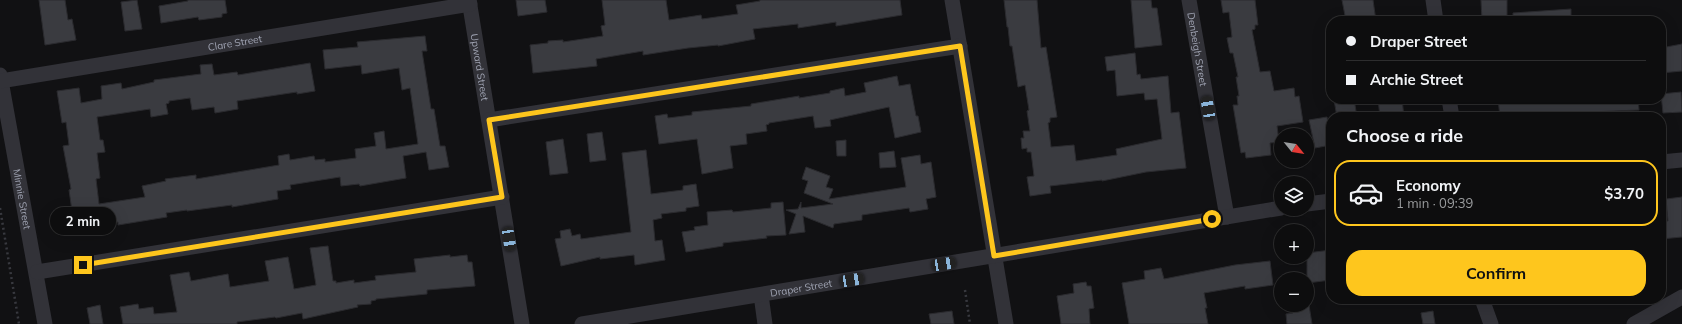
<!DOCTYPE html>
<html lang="en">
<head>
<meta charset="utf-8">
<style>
	body { margin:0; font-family:Mulish,sans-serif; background:#1b1b1c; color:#f1f3f6; height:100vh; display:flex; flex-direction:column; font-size:15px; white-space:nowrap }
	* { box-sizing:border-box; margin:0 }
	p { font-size:13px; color:#9a9c9e }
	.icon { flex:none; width:22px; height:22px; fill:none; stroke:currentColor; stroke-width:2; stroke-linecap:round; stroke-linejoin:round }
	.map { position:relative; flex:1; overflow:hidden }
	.details { position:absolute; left:1326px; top:112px; width:340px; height:192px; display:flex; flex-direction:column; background:#0d0d0e; border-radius:16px; box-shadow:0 4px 16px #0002,0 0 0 1px #2d2d2e }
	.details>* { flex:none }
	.banner { position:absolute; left:1326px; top:16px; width:340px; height:88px; border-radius:16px; box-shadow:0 4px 16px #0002,0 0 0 1px #2d2d2e; display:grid; align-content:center; height:88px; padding:0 20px; background:#0d0d0e }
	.needle { width:26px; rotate:120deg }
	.tools { position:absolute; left:1274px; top:128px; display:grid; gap:8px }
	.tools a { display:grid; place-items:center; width:40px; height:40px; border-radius:50%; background:#0d0d0e; box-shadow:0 4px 16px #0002,0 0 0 1px #2d2d2e; font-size:20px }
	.end { position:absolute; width:18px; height:18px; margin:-9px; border:5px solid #fec61d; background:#111; box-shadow:0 0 0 2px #111 }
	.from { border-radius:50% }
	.bubble { position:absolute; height:28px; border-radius:14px; background:#0d0d0e; box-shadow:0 4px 16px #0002,0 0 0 1px #2d2d2e; font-size:13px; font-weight:700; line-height:28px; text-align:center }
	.car { position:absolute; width:12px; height:24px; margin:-12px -6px; border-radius:5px; box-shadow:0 0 3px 1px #0007; background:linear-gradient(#222 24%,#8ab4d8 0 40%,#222 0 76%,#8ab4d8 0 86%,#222 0) }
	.banner b { display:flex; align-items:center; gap:14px; height:38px; font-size:15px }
	.banner b+b { border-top:1px solid #2d2d2e }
	.banner i { width:10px; height:10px; background:#f1f3f6 }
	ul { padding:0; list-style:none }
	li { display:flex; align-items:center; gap:12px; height:66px; margin:0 8px 6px; padding:0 12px; border:2px solid transparent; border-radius:16px }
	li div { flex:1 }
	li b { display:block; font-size:15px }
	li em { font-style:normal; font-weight:700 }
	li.on { border-color:#fec61d }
	li>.icon { width:36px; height:36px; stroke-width:1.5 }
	h2 { padding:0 20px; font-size:18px; line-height:48px }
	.cta { display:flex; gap:8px; margin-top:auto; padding:8px 20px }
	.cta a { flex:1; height:46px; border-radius:16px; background:#fec61d; color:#111; font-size:16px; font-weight:700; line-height:46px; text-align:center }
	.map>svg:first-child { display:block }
	.building { fill:#3a3b40; stroke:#2b2b2f }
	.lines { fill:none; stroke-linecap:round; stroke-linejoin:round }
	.path { stroke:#38393f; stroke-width:2.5; stroke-dasharray:2 3; stroke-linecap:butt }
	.minor { stroke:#323238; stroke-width:15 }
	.route { stroke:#fec61d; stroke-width:5 }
	.labels { text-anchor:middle; stroke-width:3; stroke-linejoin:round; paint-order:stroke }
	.street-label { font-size:10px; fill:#a1a5b4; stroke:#0c0c0d }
</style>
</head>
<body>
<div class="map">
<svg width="1682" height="324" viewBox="0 0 1682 324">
	<rect width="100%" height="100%" fill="#111113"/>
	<path class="building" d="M39,0H65L68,20L72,19L76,40L45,45Z
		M137,0L142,29L125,31L121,2Z
		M188,0H225L227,13L222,14V17L199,20L198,17L161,23L159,6L188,1Z
		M516,0H545L547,12L518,16Z
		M602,0H666L669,20L701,15L702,19L738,14L736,5L760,1V0H900L902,15L836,26V22L798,28V24L753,29L755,39L718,46V45L688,48L643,55V51L596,59L597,66L533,73L530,45L548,43V41L563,40V42L603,36L601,26L605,25Z
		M1004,0H1037L1041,48L1046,47L1057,117L1050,118V122L1048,123L1051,147L1074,145L1076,161L1117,155L1116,149L1162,139L1157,99L1145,100L1144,93L1117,96L1115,70L1107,71L1105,57L1135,53L1137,75L1140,74L1141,79L1168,76L1171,113L1179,112L1186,168L1146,172L1102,181V180L1050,186L1051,193L1030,196L1027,177L1034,176L1031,152H1027V148L1022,149L1021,138H1024L1023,131H1030L1027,111L1029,110L1025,85L1018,87L1012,46H1010L1008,27H1007Z
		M1131,0H1151L1152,8H1157L1162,45L1135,48Z
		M1221,0H1255L1258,25H1255V29L1252,30L1260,72L1270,71L1274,91L1294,88L1295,97L1299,96L1303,122L1277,126L1279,142L1270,143L1271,155L1246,158L1245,152L1241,153L1233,105H1238L1237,96H1239L1236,77H1238L1233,53H1230L1227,38L1232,37L1229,12L1223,13Z
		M1342,0H1373L1376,21H1346Z
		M1481,0H1507V21H1482Z
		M1571,9V21H1513V13Z
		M425,36L427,51H422L431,109H434L440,146H445L449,167L429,170L426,152L403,156L406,178L360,186L359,184L341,186L340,177L290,185L291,189L277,191L278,199L232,207V205L187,211V210L166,213L167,217L118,225V222L81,227L80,217L73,218L69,190L71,189L63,146L69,145L66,122L62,123L57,91L79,88L81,103L102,99L101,86L121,83L122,89L154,82V80L201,74L200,65L212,64L214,75L237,72L238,75L310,63L315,91L297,94V92L237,101L238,109L215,113L214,107L192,110L190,98L169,101V103L166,104L168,114L151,117L150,109L97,117L100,140H103L105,152L97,153L100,178L96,179L99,204L145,197L142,186L166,181L165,179L196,175V179L279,165L278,156L289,154L290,160L314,156L315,160L325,159V162L356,158L355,149L376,146L374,133L384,131L386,149L418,144L410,88L402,90L399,68L362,74L361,65L325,69L323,50L358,47L357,42Z
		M1682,44V71L1661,73V48Z
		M897,76L899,86L910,84L916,116H918L921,132L895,138L889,107L830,120L831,126L815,128L813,116L769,123V124L766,125L767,131L746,134L747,144L730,146L733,168L702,174L697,139L659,144L655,116L667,114L668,118L692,115V112L751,106V104L799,96V98L830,93V91L844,88L845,96L866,92L864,83Z
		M1681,92L1682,112L1663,113L1661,94Z
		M1342,99H1354L1357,117H1337L1334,100Z
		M1378,99H1402L1404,117H1380Z
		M1498,99H1638L1639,110L1590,112V117H1500Z
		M1327,117L1331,145L1315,148L1309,120Z
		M602,132L606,160L590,162L587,134Z
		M563,139L568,173L550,175L546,142Z
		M846,140V156H837L836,141Z
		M646,150L651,194L683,190V186L696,184L699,206L686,208V211L661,214L662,218L653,220L655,241L662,240L665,260L635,265L634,255L600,259V257L561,266L555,239L561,238L560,231L570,229L572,236L580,234L581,239L631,232L622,153Z
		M894,151L896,167L880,168L879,153Z
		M920,155L921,164L931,162L936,197L926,199L928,209L910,212L909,208L862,215V220L834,224L833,228L803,216L805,232L789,234L796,214L786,210L798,209L801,202V208L833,204L804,193L808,181L802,179L806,167L830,176L826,187L833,189L829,199L906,187L901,158Z
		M1682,197V237L1661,239V221H1668L1666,199Z
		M783,202L786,235L766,236L767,238L723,243V246L686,252L682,232L695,230L694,227L708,225L707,212L732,210L733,212L771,208V203Z
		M328,246L333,281H336V283L354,280V283L376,280L375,276L416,272L414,259L450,255V257L467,255L468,262H472L475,286L427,290V294L376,299V300L371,301V304L357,305L358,307L303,319L302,313L276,318L275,317L237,322V324H123L120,307L138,304L139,309L153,307L154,314L177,312L170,275L189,272L191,281L228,274L230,287L269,281L265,261L288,257L294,289L316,285L310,248Z
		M1331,250V280L1307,283V253Z
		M1270,261L1273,285L1245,289V286L1204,293L1207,308H1205L1208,324H1129L1122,283L1145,279L1144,271L1161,268L1164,279L1235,265Z
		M1086,282L1087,286H1091L1094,308L1089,309L1090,324H1061L1057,296L1074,293L1073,284Z
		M100,305L103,324H90L87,308Z
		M1292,305H1309L1312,324H1287L1286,314L1293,313Z
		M952,311L954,324H931L929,314Z
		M1433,311L1435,324H1423L1421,313Z"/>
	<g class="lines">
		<path class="path" d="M0,208L19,324
			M965,290L970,324"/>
		<g class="minor">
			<path id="s1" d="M469,0L522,324"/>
			<path d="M952,0L1006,324"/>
			<path id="s2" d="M1189,0L1227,217"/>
			<path d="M1433,0L1436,21"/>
			<path id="s3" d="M0,75L45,324"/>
			<path id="s4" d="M0,81L470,4"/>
			<path d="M1449,99L1452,117"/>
			<path d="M489,120L960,46"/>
			<path d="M1661,162L1682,160"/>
			<path d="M1307,204L1331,201"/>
			<path d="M37,272L502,197"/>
			<path d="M761,295L765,324"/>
			<path d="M1482,299L1491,324"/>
			<path id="s5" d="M582,324L1281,208"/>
			<path d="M1634,324L1682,297"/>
		</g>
	</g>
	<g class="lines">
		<path class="route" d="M83,265L502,197L489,120L960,46L994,256L1212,219"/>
	</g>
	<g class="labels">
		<g class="street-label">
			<text dy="4" stroke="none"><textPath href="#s4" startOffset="238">Clare Street</textPath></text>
			<text dy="4" stroke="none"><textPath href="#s2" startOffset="50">Denbeigh Street</textPath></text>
			<text dy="4" stroke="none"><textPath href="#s1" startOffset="68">Upward Street</textPath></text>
			<text dy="4" stroke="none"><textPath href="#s3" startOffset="126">Minnie Street</textPath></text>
			<text dy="4" stroke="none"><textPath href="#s5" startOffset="222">Draper Street</textPath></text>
		</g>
	</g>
</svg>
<div class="tools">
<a><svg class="needle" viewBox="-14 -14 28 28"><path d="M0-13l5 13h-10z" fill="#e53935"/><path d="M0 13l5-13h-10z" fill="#9a9c9e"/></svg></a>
<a><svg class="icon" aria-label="layers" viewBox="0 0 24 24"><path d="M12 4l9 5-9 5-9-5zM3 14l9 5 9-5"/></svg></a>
<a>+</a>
<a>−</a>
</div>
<i class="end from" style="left:1212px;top:219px"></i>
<i class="end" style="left:83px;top:265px"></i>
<div class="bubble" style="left:50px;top:207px;width:66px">2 min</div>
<i class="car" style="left:1208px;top:108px;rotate:350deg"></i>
<i class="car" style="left:509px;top:239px;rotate:171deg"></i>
<i class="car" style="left:944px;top:264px;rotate:81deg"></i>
<i class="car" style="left:852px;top:280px;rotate:81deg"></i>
<div class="banner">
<b><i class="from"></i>Draper Street</b>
<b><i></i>Archie Street</b>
</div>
<section class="details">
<h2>Choose a ride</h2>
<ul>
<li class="on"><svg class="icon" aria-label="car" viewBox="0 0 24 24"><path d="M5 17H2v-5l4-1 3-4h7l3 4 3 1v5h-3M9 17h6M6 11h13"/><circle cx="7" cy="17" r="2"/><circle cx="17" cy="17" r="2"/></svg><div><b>Economy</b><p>1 min · 09:39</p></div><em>$3.70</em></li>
</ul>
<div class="cta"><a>Confirm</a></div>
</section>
</div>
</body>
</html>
